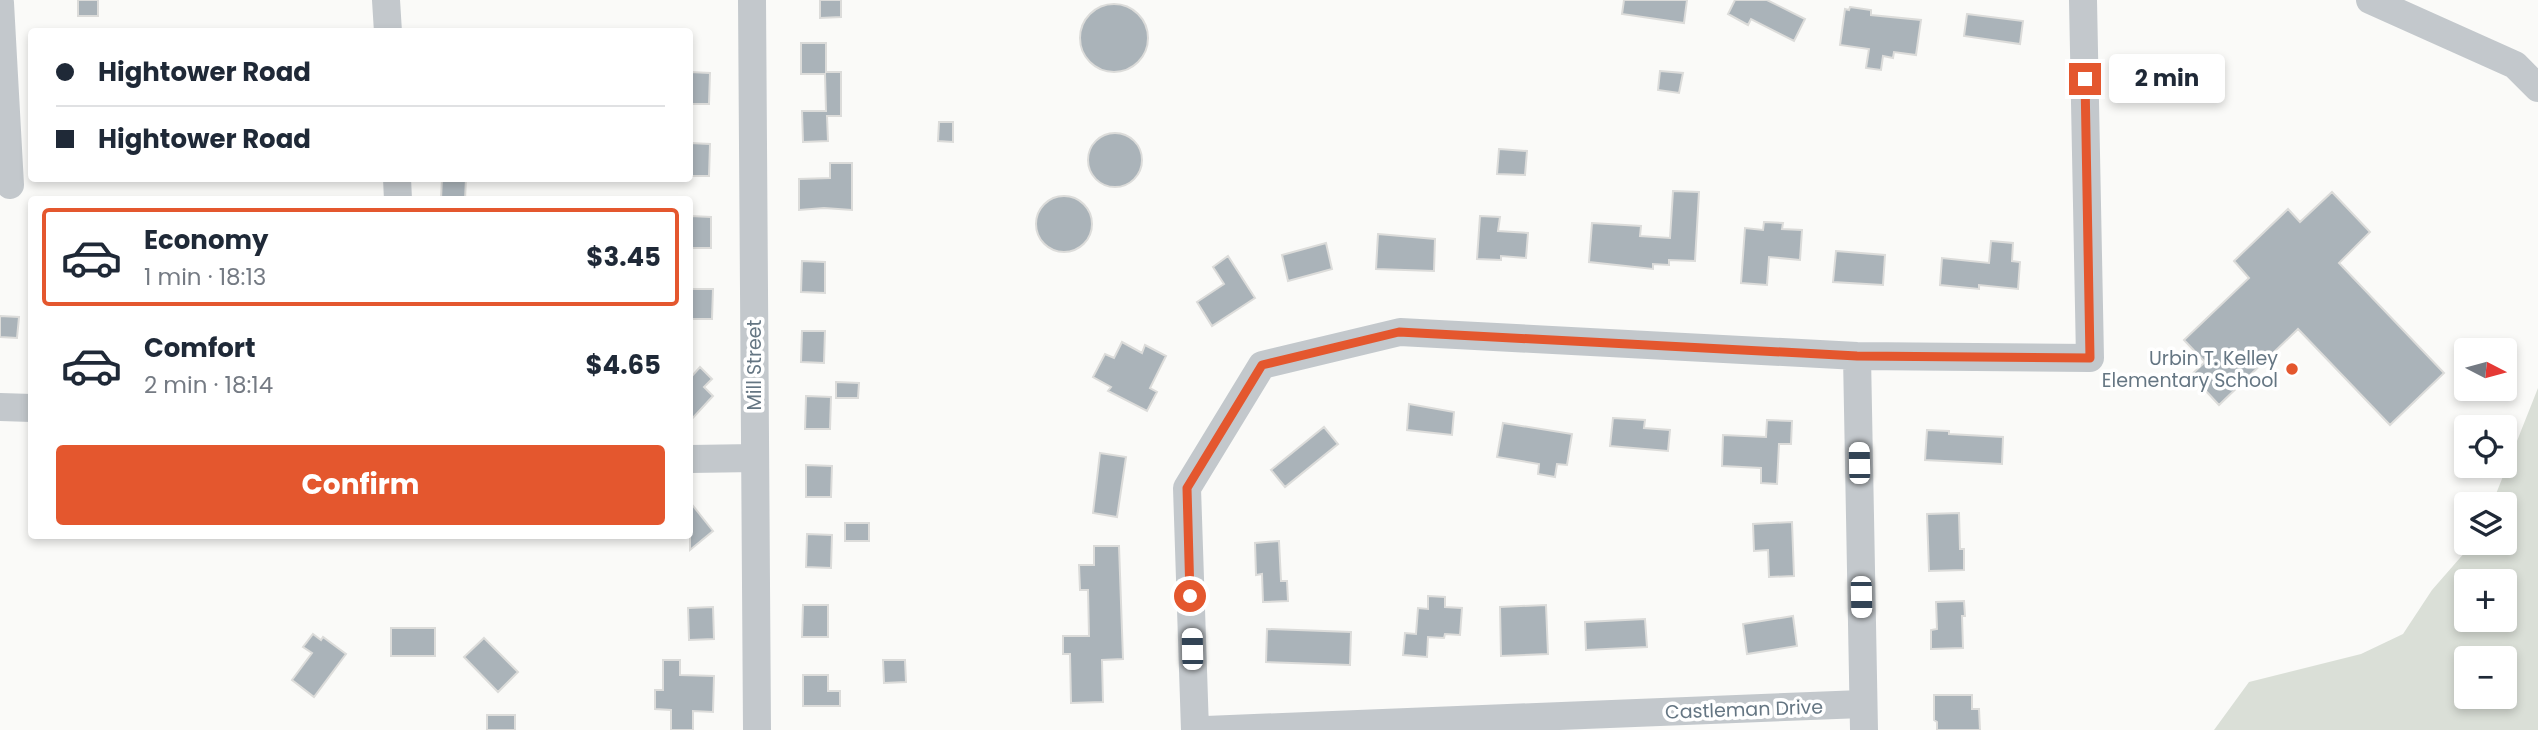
<!DOCTYPE html>
<html lang="en">
<head>
<meta charset="utf-8">
<style>
	body { margin:0; font-family:Poppins,sans-serif; background:#f2f2f3; color:#1f2937; height:100vh; display:flex; flex-direction:column; font-size:26px; white-space:nowrap }
	* { box-sizing:border-box; margin:0 }
	p { font-size:23px; color:#747a83 }
	.icon { flex:none; width:38px; height:38px; fill:none; stroke:currentColor; stroke-width:2; stroke-linecap:round; stroke-linejoin:round }
	.map { position:relative; flex:1; overflow:hidden }
	.details { position:absolute; left:28px; top:196px; width:665px; height:343px; display:flex; flex-direction:column; background:#fff; border-radius:7px; box-shadow:0 4px 10px #0003 }
	.details>* { flex:none }
	.banner { position:absolute; left:28px; top:28px; width:665px; height:154px; border-radius:7px; box-shadow:0 4px 10px #0003; display:grid; align-content:center; height:154px; padding:0 28px; background:#fff }
	.needle { width:46px; rotate:96deg }
	.tools { position:absolute; left:2454px; top:338px; display:grid; gap:14px }
	.tools a { display:grid; place-items:center; width:63px; height:63px; border-radius:7px; background:#fff; box-shadow:0 4px 10px #0003; font-size:35px }
	.end { position:absolute; width:32px; height:32px; margin:-16px; border:9px solid #e4572e; background:#fff; box-shadow:0 0 0 4px #fff }
	.from { border-radius:50% }
	.bubble { position:absolute; height:49px; border-radius:7px; background:#fff; box-shadow:0 4px 10px #0003; font-size:23px; font-weight:700; line-height:49px; text-align:center }
	.car { position:absolute; width:21px; height:42px; margin:-21px -10px; border-radius:9px; box-shadow:0 0 5px 2px #0007; background:linear-gradient(#fff 24%,#345 0 40%,#fff 0 76%,#345 0 86%,#fff 0) }
	.banner b { display:flex; align-items:center; gap:24px; height:66px; font-size:26px }
	.banner b+b { border-top:2px solid #e0e1e3 }
	.banner i { width:18px; height:18px; background:#1f2937 }
	ul { padding:12px 0 0; list-style:none }
	li { display:flex; align-items:center; gap:21px; height:98px; margin:0 14px 10px; padding:0 14px; border:4px solid transparent; border-radius:7px }
	li div { flex:1 }
	li b { display:block; font-size:26px }
	li em { font-style:normal; font-weight:700 }
	li.on { border-color:#e4572e }
	li>.icon { width:63px; height:63px; stroke-width:1.5 }
	.primary-button { display:flex; gap:14px; margin-top:auto; padding:14px 28px }
	.primary-button a { flex:1; height:80px; border-radius:7px; background:#e4572e; color:#fff; font-size:28px; font-weight:700; line-height:80px; text-align:center }
	.map>svg:first-child { display:block }
	.green { fill:#dadfd7; fill-rule:evenodd }
	.building { fill:#aab3b9; stroke:#dcdcda; stroke-width:2 }
	.lines { fill:none; stroke-linecap:round; stroke-linejoin:round }
	.minor { stroke:#c3c8cc; stroke-width:28 }
	.route { stroke:#e4572e; stroke-width:9 }
	.poi-dot { fill:#e4572e; stroke:#fff; stroke-width:2.5 }
	.labels { text-anchor:middle; stroke-width:7; stroke-linejoin:round; paint-order:stroke }
	.poi-label { font-size:19px; fill:#657683; stroke:#fff; text-anchor:end }
	.street-label { font-size:19px; fill:#657683; stroke:#fff }
</style>
</head>
<body>
<div class="map">
<svg width="2538" height="730" viewBox="0 0 2538 730">
	<rect width="100%" height="100%" fill="#fafaf8"/>
	<path class="green" d="M2538,388V730H2214L2249,682L2361,654L2403,634L2432,590L2473,543L2504,542V504H2492ZM2466,581H2504V620H2466ZM2466,658H2504V696H2466Z"/>
	<path class="building" d="M78,0H98V16H78Z
		M820,0H841V17L820,18Z
		M1624,0H1687L1684,23L1622,14Z
		M1735,0H1767L1805,19L1794,41L1751,19L1748,25L1728,14Z
		M1080 38a34 34 0 1 1 68 0a34 34 0 1 1-68 0Z
		M1850,7L1871,10V15L1921,20L1916,55L1894,52L1893,58L1883,56L1881,70L1866,68L1869,49L1840,45L1845,9L1849,10Z
		M1967,14L2023,21L2020,44L1964,36Z
		M801,43H826V72H841V116H827L828,141L803,142L802,111H826L825,74H801Z
		M1660,71L1683,73L1679,93L1658,90Z
		M690,72L710,73L709,104H690Z
		M939,122H953V142L938,141Z
		M1088 160a27 27 0 1 1 54 0a27 27 0 1 1-54 0Z
		M690,143L710,144L709,176H690Z
		M1499,149L1527,151L1525,175L1497,174Z
		M830,163H852V210L824,208L799,210V179L830,178Z
		M442,178H466L465,200L441,199Z
		M1673,191L1699,192L1695,261L1669,260V265L1653,264V269L1589,262L1592,223L1641,226L1640,236L1670,238Z
		M2332,192L2370,232L2339,263L2444,373L2390,425L2298,329L2219,405L2191,375L2205,362L2184,340L2249,278L2234,261L2288,209L2300,222Z
		M1036 224a28 28 0 1 1 56 0a28 28 0 1 1-56 0Z
		M690,216L711,217V248H690Z
		M1480,216L1500,217L1498,231L1528,233L1526,258L1501,256V260L1477,259Z
		M1764,222L1783,223L1782,229L1802,230L1800,260L1769,257L1767,285L1741,283L1745,228L1763,230Z
		M1378,234L1435,239L1434,271L1376,269Z
		M1991,241L2013,243L2012,261L2020,262L2018,289L1979,285V289L1940,285L1942,258L1989,263Z
		M1326,243L1332,269L1288,281L1282,255Z
		M1836,251L1885,255L1883,285L1833,282Z
		M1228,256L1255,298L1212,326L1197,302L1224,284L1213,267Z
		M802,261L825,262V293L801,292Z
		M690,289H713L712,319H690Z
		M0,316L19,317L17,338L0,337Z
		M802,331H825L824,363L801,362Z
		M1122,342L1142,353L1145,345L1166,356L1150,388L1157,392L1147,411L1108,391L1111,387L1093,377L1105,354L1114,358Z
		M700,367L712,379L704,387L713,396L690,421V374L692,376Z
		M836,382L859,383L858,398H836Z
		M806,396L831,397L830,429H805Z
		M1409,404L1454,412L1452,435L1407,430Z
		M1613,418L1645,420L1644,428L1670,430L1668,451L1610,446Z
		M1767,420L1792,421L1791,444H1779L1777,484L1761,483V468L1722,466L1723,435L1766,437Z
		M1503,423L1572,434L1567,465L1557,464L1555,477L1538,474L1539,464L1497,457Z
		M1324,427L1338,444L1285,487L1271,470Z
		M1927,430L1949,431V434L2003,437L2002,464L1925,460Z
		M1100,453L1126,457L1117,517L1093,513Z
		M806,465L832,466L831,497H806Z
		M690,502L713,531L690,550Z
		M1959,513L1960,549H1964V570L1929,571L1927,514Z
		M1792,522L1794,576L1769,577L1768,550L1754,551L1753,524Z
		M845,523H869V541H845Z
		M807,534L832,535L831,568L806,567Z
		M1279,541L1281,581H1287L1288,601L1263,602L1262,574L1256,575L1255,543Z
		M1094,546H1119L1123,659L1102,660L1103,702L1071,703L1070,654H1063V636H1089L1088,590H1080L1079,565H1094Z
		M1428,596L1445,597V607L1462,608L1460,635L1445,634L1444,638L1428,637L1427,657L1403,655L1405,633L1416,634L1418,608L1428,609Z
		M1964,601L1965,616H1962L1963,648L1931,649V630L1937,629L1936,602Z
		M803,605H828V637H802Z
		M1546,605L1548,654L1501,656L1500,607Z
		M713,607L714,639L689,640L688,608Z
		M1793,616L1797,646L1747,654L1743,624Z
		M1645,619L1647,647L1586,650L1585,622Z
		M391,628H435V656H391Z
		M1267,629L1351,632L1350,665L1266,662Z
		M313,634L321,640L323,637L346,654L314,697L292,680L312,653L303,647Z
		M484,638L518,672L498,692L464,657Z
		M663,660H680V675L714,676L713,712L693,711V730H671V710L655,709V690H663Z
		M883,660H905L906,682L884,683Z
		M803,675H828V691H840V706H803Z
		M1934,695H1972V709H1979L1980,730H1937V722L1934,720Z
		M487,715H515V730H487Z"/>
	<g class="lines">
		<path class="minor" d="M386,0L388,32
			M752,0L757,730
			M2370,0L2515,65L2538,88
			M0,3L10,185
			M397,178L398,200
			M1857,356L1864,730
			M0,407L32,408
			M690,459L755,458
			M1195,730L1187,488L1262,365L1400,332L1857,356L2090,358L2083,0
			M1206,730L1862,704"/>
	</g>
	<g class="lines">
		<path class="route" d="M1190,596L1187,488L1262,365L1399,332L1857,356L2090,358L2085,79"/>
	</g>
	<circle class="poi-dot" cx="2292" cy="369" r="7"/>
	<g class="labels">
		<g class="poi-label">
			<text x="2278" y="365">Urbin T. Kelley<tspan x="2278" dy="22">Elementary School</tspan></text>
		</g>
		<g class="street-label">
			<text transform="translate(754 365) rotate(-90)" y="7">Mill Street</text>
			<text transform="translate(1744 709) rotate(-2)" y="7">Castleman Drive</text>
		</g>
	</g>
</svg>
<div class="tools">
<a><svg class="needle" viewBox="-14 -14 28 28"><path d="M0-13l5 13h-10z" fill="#e53935"/><path d="M0 13l5-13h-10z" fill="#747a83"/></svg></a>
<a><svg class="icon" aria-label="locate" viewBox="0 0 24 24"><circle cx="12" cy="12" r="6"/><path d="M12 2v4M12 18v4M2 12h4M18 12h4"/></svg></a>
<a><svg class="icon" aria-label="layers" viewBox="0 0 24 24"><path d="M12 4l9 5-9 5-9-5zM3 14l9 5 9-5"/></svg></a>
<a>+</a>
<a>−</a>
</div>
<i class="end from" style="left:1190px;top:596px"></i>
<i class="end" style="left:2085px;top:79px"></i>
<div class="bubble" style="left:2109px;top:54px;width:116px">2 min</div>
<i class="car" style="left:1859px;top:463px;rotate:359deg"></i>
<i class="car" style="left:1861px;top:597px;rotate:179deg"></i>
<i class="car" style="left:1192px;top:649px;rotate:359deg"></i>
<div class="banner">
<b><i class="from"></i>Hightower Road</b>
<b><i></i>Hightower Road</b>
</div>
<section class="details">
<ul>
<li class="on"><svg class="icon" aria-label="car" viewBox="0 0 24 24"><path d="M5 17H2v-5l4-1 3-4h7l3 4 3 1v5h-3M9 17h6M6 11h13"/><circle cx="7" cy="17" r="2"/><circle cx="17" cy="17" r="2"/></svg><div><b>Economy</b><p>1 min · 18:13</p></div><em>$3.45</em></li>
<li><svg class="icon" aria-label="car" viewBox="0 0 24 24"><path d="M5 17H2v-5l4-1 3-4h7l3 4 3 1v5h-3M9 17h6M6 11h13"/><circle cx="7" cy="17" r="2"/><circle cx="17" cy="17" r="2"/></svg><div><b>Comfort</b><p>2 min · 18:14</p></div><em>$4.65</em></li>
</ul>
<div class="primary-button"><a>Confirm</a></div>
</section>
</div>
</body>
</html>
